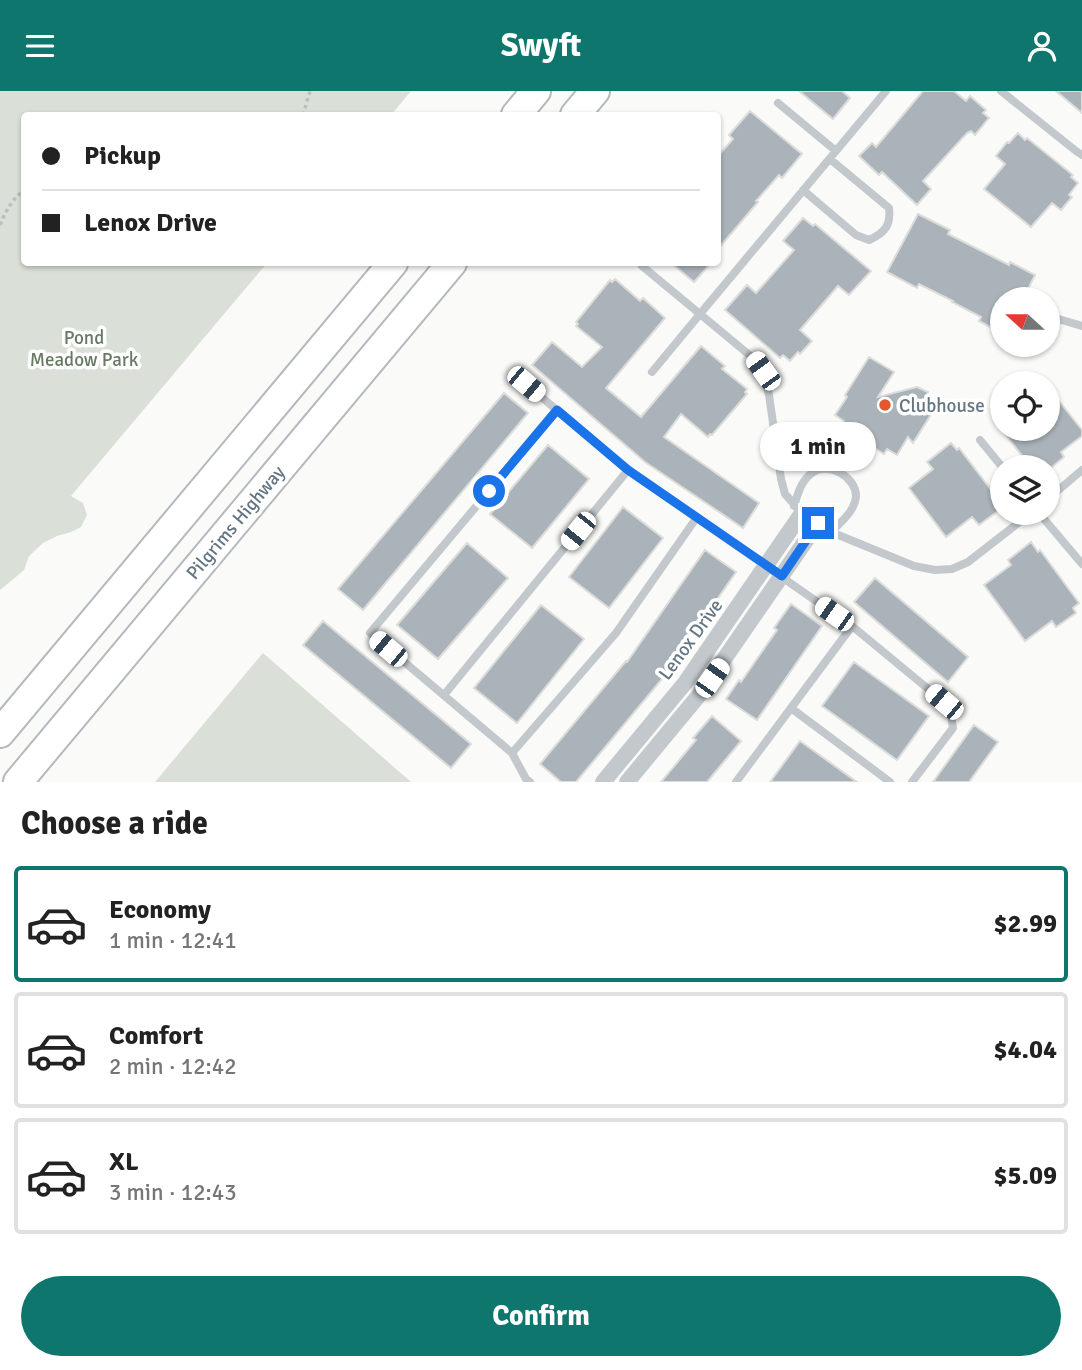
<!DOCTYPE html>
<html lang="en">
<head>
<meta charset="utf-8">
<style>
	body { margin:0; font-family:Signika,sans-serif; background:#f6f6f6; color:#222; height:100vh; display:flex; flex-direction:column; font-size:26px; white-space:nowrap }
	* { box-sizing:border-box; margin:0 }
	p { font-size:23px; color:#767676 }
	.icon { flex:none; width:38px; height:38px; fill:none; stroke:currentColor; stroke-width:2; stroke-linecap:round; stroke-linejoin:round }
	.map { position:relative; height:691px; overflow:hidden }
	.side { display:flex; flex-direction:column; background:#fff; flex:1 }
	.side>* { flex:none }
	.top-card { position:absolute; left:21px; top:21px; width:700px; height:154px; border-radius:7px; box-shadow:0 2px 5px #0004; display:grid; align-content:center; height:154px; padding:0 21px; background:#fff }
	.needle { width:46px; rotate:291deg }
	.controls { position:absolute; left:990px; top:196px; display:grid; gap:14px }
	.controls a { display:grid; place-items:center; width:70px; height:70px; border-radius:50%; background:#fff; box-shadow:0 2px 5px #0004; font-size:35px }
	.end { position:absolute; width:32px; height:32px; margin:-16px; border:9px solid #1a73e8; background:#fff; box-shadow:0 0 0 4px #fff }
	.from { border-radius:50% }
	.bubble { position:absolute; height:49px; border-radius:24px; background:#fff; box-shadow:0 2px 5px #0004; font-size:23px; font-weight:800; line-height:49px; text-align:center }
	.car { position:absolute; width:21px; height:42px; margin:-21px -10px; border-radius:9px; box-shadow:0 0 5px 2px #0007; background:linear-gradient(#fff 24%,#345 0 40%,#fff 0 76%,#345 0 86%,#fff 0) }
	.top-card b { display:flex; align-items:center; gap:24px; height:66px; font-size:26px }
	.top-card b+b { border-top:2px solid #e0e0e0 }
	.top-card i { width:18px; height:18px; background:#222 }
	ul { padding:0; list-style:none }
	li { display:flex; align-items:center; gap:21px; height:116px; margin:0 14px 10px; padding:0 7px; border:4px solid #e0e0e0; border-radius:7px }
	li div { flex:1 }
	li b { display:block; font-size:26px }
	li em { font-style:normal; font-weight:800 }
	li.active { border-color:#0f766e }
	li>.icon { width:63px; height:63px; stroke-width:1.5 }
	h2 { padding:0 21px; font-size:32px; line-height:84px }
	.action { display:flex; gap:14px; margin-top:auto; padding:14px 21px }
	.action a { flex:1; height:80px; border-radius:42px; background:#0f766e; color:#fff; font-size:28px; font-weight:800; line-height:80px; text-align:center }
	header { display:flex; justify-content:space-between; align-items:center; height:91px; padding:0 21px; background:#0f766e; color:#fff; font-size:32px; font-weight:800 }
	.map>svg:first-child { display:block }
	.green { fill:#dadfd7 }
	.building { fill:#aab3b9; stroke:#dcdcda; stroke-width:2 }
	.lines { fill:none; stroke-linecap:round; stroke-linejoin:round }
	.motorway-casing { stroke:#b4b9bd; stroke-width:32 }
	.path { stroke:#bbbfc2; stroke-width:3.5; stroke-dasharray:3.5 3.5; stroke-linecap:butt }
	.service { stroke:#c3c8cc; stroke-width:8 }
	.minor { stroke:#c3c8cc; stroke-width:16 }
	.motorway { stroke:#fff; stroke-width:28 }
	.route { stroke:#1a73e8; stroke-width:9 }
	.poi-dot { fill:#e4572e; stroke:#fff; stroke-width:2.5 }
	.labels { text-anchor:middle; stroke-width:7; stroke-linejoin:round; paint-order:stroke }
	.park-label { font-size:19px; fill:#687a64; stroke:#fff }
	.poi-label { font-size:19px; fill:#657683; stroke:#fff; text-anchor:start }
	.street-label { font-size:19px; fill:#657683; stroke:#fff }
</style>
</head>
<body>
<header><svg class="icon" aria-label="menu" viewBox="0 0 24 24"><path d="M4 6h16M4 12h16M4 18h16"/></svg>Swyft<svg class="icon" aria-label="person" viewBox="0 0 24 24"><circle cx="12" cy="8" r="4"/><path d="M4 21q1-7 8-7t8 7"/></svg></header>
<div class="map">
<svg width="1082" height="691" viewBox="0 0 1082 691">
	<rect width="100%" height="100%" fill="#fafaf8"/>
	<path class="green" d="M0,0H411L391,24H24V172H267L71,405L83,412L87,424L81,436L71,441L57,445L43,452L29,465L24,479L17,485L0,499Z
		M263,562L411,691H155Z"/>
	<path class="building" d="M799,0H842L850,7L833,28Z
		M923,0H954L966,10L970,5L986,19L983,22L989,27L975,44L971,40L967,42L923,90L931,98L917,114L882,81L879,84L859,65L872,52L876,56Z
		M1056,0H1082V22Z
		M750,20L802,63L782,87L779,84L756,110L758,111L718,158V65L733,48L729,44Z
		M1018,42L1025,49L1027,47L1073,84L1071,86L1078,92L1069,104L1072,106L1061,119L1052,112L1031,136L984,98L1005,73L996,65L1007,51L1009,52Z
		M918,123L950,139L948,143L1009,174L1010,171L1035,184L1024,206L1018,203L1015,208H1003V243L979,230L981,226L952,211L953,210L919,193L917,197L887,181Z
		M803,127L813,135L815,133L871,180L849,204L838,195L800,239L812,250L800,263L798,261L790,270L783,264L780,267L725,219L747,194L756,202L794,159L783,150Z
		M671,172H711L694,191Z
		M615,188L640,210L643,207L665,227L606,297L641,326L701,255L725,275L722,278L747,298L745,301L747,303L712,344L710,343L708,346L681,323L664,346L759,412L743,437L645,371L532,274L552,251L582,276L602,256L576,235L578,233L576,231L610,189L612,191Z
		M869,266L894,281L878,306L917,296L928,301L930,310L925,318L932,322L913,352L908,346L897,364L887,358L884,363L841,335L844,330L835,324L847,306L845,304Z
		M1048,296L1082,339V345L1061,361L1064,366L1052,376H1028L1021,368L1023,366L1001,338H1048Z
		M504,302L528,322L363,519L338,498Z
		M951,352L957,359L959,357L995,404L994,405L1000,413L995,416L998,420L979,434L972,426L946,446L909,397L933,378L927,371Z
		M548,354L589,388L532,457L490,423Z
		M623,416L663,447L609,517L569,486Z
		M1031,451L1038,461L1040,459L1079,512L1073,517L1076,522L1056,536L1052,530L1025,550L984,494L1011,474L1008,469Z
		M467,452L508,487L438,568L397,534Z
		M705,459L736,481L662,588L576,691H561L540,673L626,570L627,571Z
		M875,487L968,566L948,591L854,511Z
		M791,513L822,535L757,629L726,608L739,589L741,591L777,539L774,537Z
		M541,514L584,548L517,632L474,597Z
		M323,530L471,653L451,677L303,554Z
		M854,571L929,625L897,669L822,615Z
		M712,625L741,650L707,691H661L696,649L693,647Z
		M974,634L998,651L969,691H933Z
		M800,650L857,691H770Z"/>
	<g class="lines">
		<g class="motorway-casing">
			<path id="motorway" d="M516,24L536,0
				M575,24L595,0
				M0,642L393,172
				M18,691L452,172"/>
		</g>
		<path class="path" d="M303,24L310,0
			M0,134C6,119 12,109 24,99"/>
		<path class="service" d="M886,0L700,223L753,267L763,280L769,304L781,388L785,403L802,422L831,441L914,475L935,479L952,478L968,471L1031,422
			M1001,0L1076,60L1082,64
			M778,12L836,60
			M803,99L856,144L869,149C885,142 891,134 889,117L830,68
			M642,175L700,223L652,281
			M1048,225L1082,235
			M526,293L628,379L852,535L944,611L951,624L953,637L912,691
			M980,349L1003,377
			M1048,408L1082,379
			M794,415C798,402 801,390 812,382C828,370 857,386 856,406C854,421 841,431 831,441
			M1039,422L1082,473
			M444,604L628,379
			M791,617L890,691
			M512,662L616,542L697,426
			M530,691L526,688L512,662L370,542L557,319
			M736,691L852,535"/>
		<path class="minor" d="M603,691L685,592L802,422
			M627,691L700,603L818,432"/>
		<use href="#motorway" class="motorway"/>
	</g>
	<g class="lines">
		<path class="route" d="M489,400L557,319L628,379L782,485L818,432"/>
	</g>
	<circle class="poi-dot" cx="885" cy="314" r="7"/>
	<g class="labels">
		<g class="park-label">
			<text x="84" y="253">Pond<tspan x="84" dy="22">Meadow Park</tspan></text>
		</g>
		<g class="poi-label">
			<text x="899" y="321">Clubhouse</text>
		</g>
		<g class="street-label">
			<text transform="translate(235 431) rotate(-50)" y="7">Pilgrims Highway</text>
			<text transform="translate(690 548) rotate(-54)" y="7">Lenox Drive</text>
		</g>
	</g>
</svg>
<div class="controls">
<a><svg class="needle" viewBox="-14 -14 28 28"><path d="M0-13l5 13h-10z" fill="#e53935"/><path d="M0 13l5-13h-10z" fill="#767676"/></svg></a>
<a><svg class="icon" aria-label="locate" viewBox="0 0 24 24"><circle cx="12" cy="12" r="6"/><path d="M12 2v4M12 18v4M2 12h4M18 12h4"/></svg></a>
<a><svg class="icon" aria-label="layers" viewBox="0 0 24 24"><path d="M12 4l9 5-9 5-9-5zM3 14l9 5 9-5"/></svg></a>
</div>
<i class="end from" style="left:489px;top:400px"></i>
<i class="end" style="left:818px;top:432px"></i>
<div class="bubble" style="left:760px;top:331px;width:116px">1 min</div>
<i class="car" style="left:763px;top:280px;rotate:324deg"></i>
<i class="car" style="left:526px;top:293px;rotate:130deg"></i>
<i class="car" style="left:578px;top:440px;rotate:219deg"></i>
<i class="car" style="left:834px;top:523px;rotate:305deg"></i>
<i class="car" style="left:388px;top:558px;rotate:310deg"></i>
<i class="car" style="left:712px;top:587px;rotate:35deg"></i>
<i class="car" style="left:944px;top:611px;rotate:310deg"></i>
<div class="top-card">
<b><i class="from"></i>Pickup</b>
<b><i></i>Lenox Drive</b>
</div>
</div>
<section class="side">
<h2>Choose a ride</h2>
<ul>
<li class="active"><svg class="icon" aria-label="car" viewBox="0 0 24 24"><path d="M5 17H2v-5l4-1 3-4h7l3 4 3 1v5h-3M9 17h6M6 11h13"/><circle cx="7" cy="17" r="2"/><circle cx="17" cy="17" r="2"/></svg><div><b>Economy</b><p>1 min · 12:41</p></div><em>$2.99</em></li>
<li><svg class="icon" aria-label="car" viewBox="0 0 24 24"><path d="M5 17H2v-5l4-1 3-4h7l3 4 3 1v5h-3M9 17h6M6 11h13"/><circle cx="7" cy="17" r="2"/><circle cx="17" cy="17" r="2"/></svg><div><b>Comfort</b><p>2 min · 12:42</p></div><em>$4.04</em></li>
<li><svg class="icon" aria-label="car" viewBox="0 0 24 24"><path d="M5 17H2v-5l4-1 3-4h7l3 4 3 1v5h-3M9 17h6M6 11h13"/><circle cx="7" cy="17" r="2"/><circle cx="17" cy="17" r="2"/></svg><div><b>XL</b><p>3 min · 12:43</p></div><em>$5.09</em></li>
</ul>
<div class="action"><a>Confirm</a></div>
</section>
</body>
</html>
